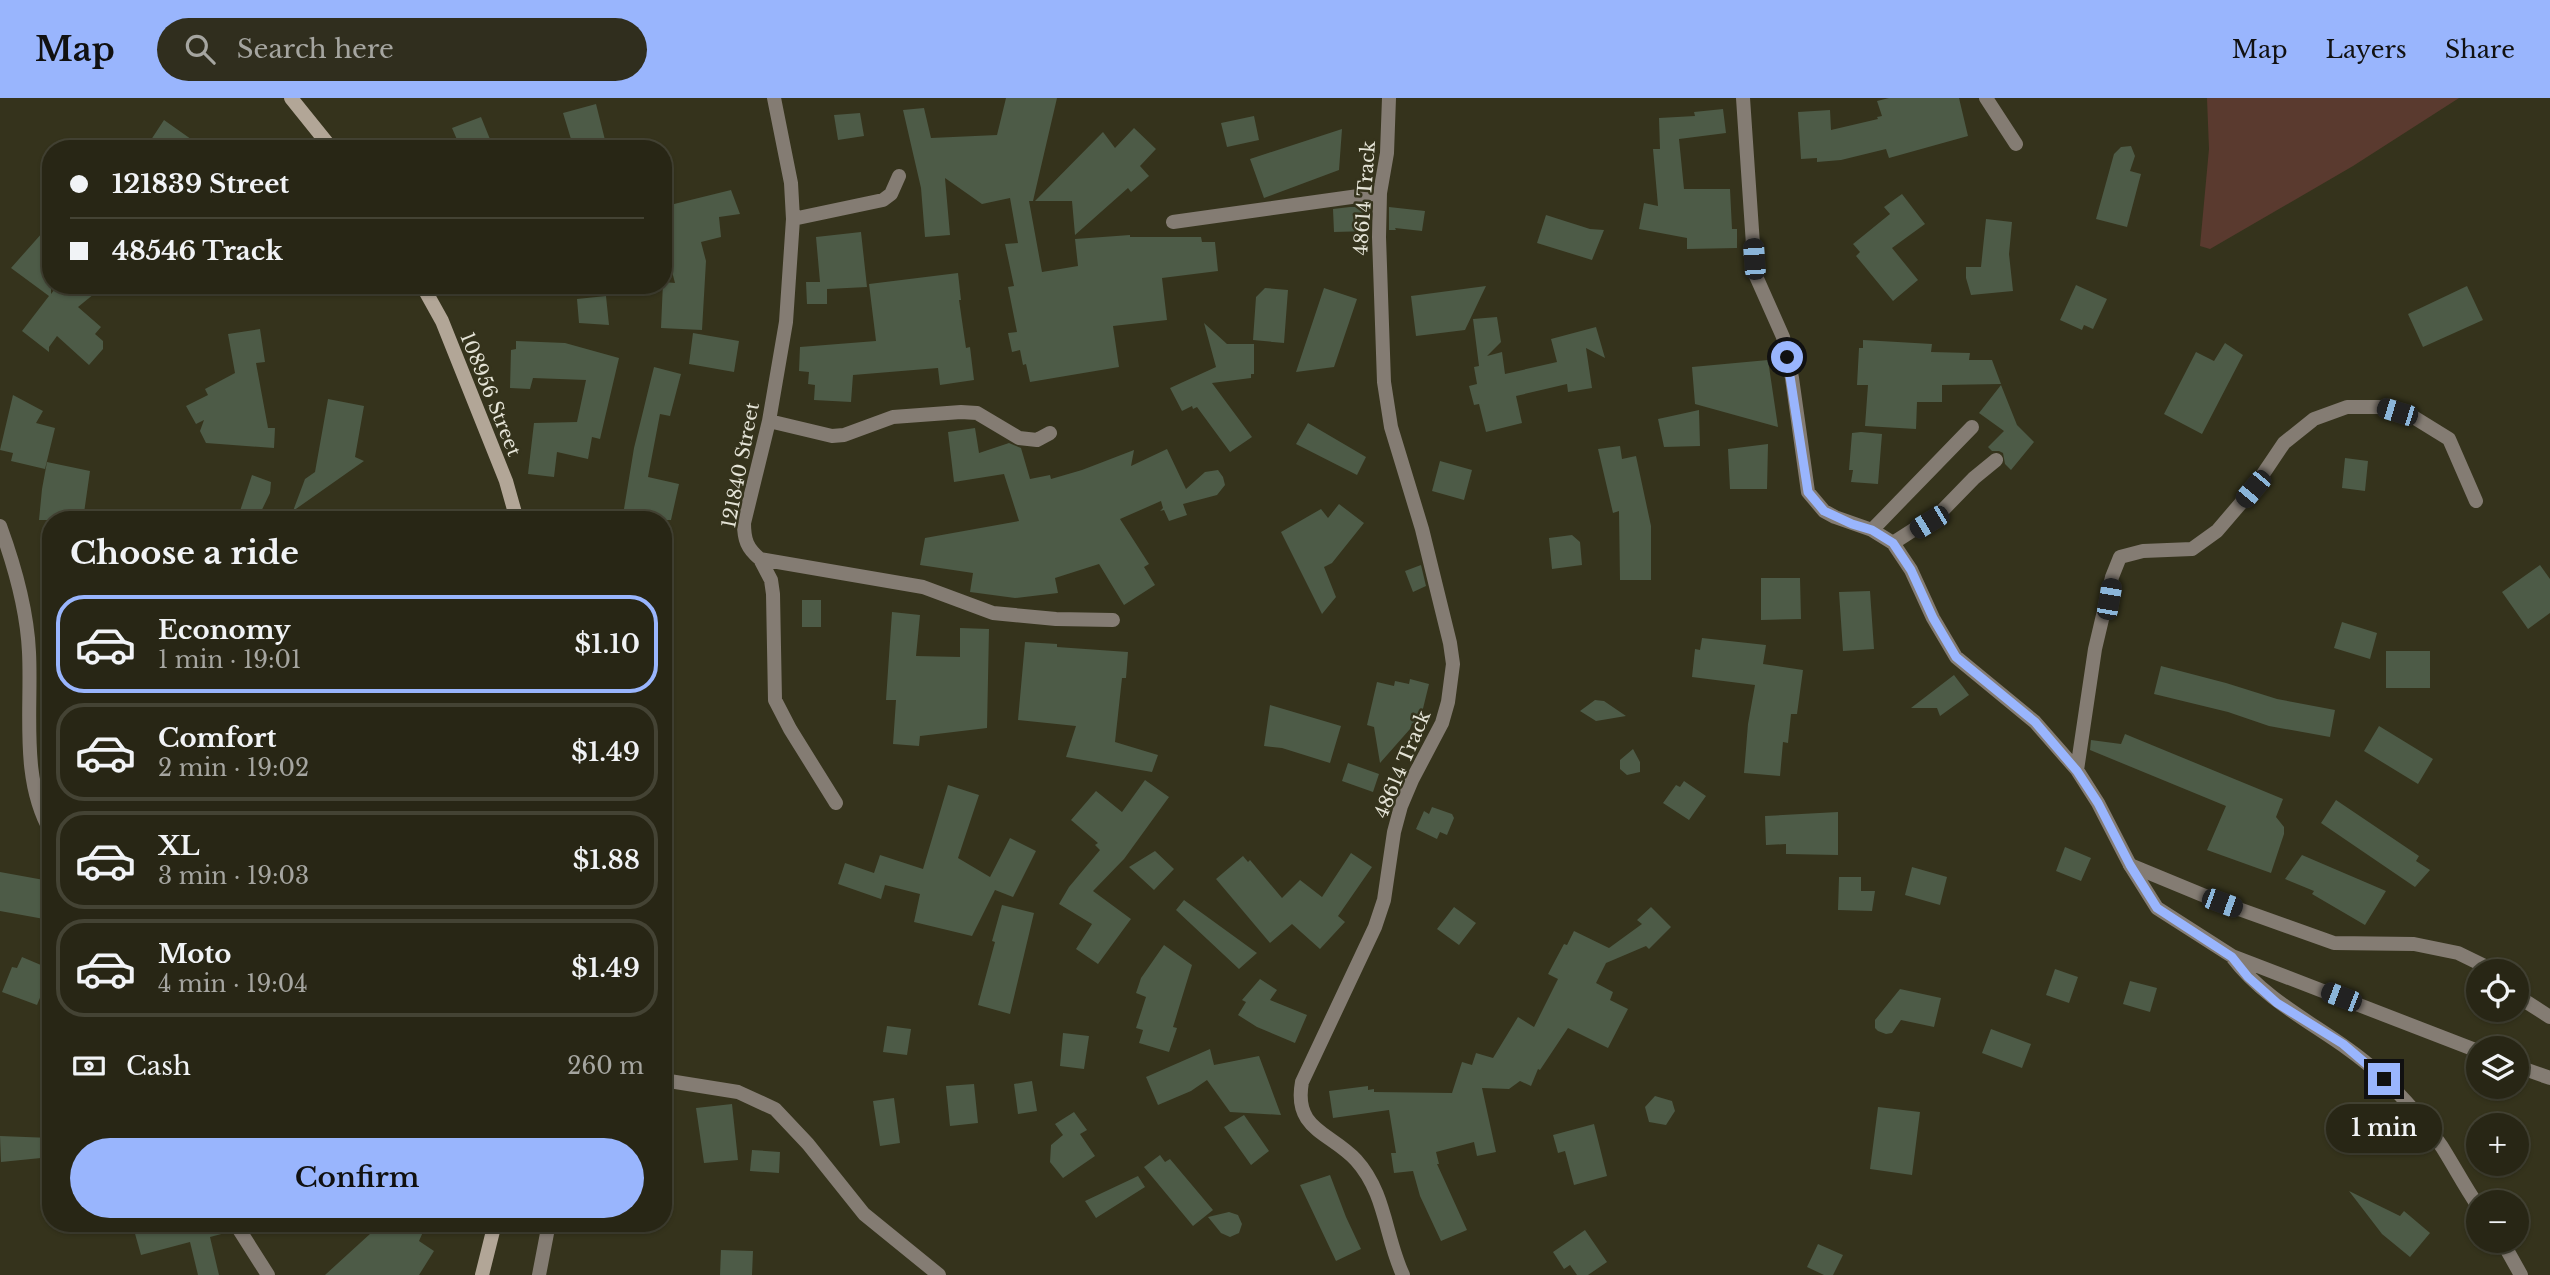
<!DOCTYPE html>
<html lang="en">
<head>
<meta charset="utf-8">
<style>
	body { margin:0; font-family:"Libre Baskerville",serif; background:#302e1e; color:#f1f3f6; height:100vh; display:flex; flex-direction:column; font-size:26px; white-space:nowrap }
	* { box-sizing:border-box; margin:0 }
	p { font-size:23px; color:#a5a5a0 }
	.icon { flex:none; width:38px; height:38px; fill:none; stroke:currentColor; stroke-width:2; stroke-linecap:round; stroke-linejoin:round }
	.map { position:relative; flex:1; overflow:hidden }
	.sheet { position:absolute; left:42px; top:413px; width:630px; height:721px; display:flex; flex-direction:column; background:#282615; border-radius:28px; box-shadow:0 2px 5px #0004,0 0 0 2px #444334 }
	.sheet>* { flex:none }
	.guide { position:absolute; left:42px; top:42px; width:630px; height:154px; border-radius:28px; box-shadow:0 2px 5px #0004,0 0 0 2px #444334; display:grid; align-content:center; height:154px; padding:0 28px; background:#282615 }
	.tools { position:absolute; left:2466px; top:861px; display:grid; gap:14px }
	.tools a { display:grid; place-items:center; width:63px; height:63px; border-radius:50%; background:#282615; box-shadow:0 2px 5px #0004,0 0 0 2px #444334; font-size:35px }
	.end { position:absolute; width:32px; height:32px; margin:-16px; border:9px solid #99b5fd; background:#111; box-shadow:0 0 0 4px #111 }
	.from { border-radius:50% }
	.bubble { position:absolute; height:49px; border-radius:24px; background:#282615; box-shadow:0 2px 5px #0004,0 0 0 2px #444334; font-size:23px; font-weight:600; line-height:49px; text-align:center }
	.car { position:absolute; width:21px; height:42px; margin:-21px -10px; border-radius:9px; box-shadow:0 0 5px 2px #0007; background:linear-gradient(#222 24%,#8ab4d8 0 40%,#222 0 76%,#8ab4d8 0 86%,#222 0) }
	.guide b { display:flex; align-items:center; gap:24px; height:66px; font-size:26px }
	.guide b+b { border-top:2px solid #444334 }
	.guide i { width:18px; height:18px; background:#f1f3f6 }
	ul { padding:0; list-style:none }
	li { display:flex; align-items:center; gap:21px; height:98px; margin:0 14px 10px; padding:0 14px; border:4px solid #444334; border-radius:28px }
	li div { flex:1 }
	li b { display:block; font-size:26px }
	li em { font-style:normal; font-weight:600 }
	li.current { border-color:#99b5fd }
	li>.icon { width:63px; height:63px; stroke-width:1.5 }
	h2 { padding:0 28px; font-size:32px; line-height:84px }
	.pay { display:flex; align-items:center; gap:18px; height:77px; padding:0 28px; font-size:26px }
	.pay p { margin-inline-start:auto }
	.button { display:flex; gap:14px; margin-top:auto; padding:14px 28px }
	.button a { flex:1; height:80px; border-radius:42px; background:#99b5fd; color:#111; font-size:28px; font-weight:600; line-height:80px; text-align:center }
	header { display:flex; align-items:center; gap:42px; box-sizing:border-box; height:98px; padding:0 35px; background:#99b5fd; color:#111 }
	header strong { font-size:33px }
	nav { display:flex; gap:38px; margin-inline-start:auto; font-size:24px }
	.search { width:490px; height:63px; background:#302e1e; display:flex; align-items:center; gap:18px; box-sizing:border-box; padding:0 24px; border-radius:38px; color:#a5a5a0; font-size:26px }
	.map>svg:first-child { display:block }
	.green { fill:#5a3a2f }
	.building { fill:#4d5b47 }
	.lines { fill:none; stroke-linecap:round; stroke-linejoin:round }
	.lane { stroke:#847c73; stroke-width:14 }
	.street { stroke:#847c73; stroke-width:14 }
	.secondary { stroke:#b2a697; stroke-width:14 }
	.route { stroke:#99b5fd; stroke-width:9 }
	.labels { text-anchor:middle; stroke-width:5; stroke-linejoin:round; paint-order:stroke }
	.street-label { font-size:19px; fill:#e4e3d6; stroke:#35331c }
</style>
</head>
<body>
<header>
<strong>Map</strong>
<div class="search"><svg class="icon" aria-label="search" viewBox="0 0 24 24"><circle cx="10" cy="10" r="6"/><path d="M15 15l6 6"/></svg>Search here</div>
<nav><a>Map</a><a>Layers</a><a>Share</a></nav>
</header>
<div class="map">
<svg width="2550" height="1177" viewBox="0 0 2550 1177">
	<rect width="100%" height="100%" fill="#35331c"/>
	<path class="green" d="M2207,0H2459L2353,68L2210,151L2200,148L2209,51Z"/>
	<path class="building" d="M1006,0H1057L1033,103H1029L1042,174L1078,168L1075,141L1130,137V139H1201L1202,144H1215L1218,173L1162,180L1167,222L1113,228L1119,269L1030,284L1026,266L1023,267L1020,252L1012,254L1008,235L1017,234L1008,189L1014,188L1005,146L1018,145L1010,100L982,106L945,80L950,137L925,139L921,90L903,12L924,10L931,40L997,37Z
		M1889,0H1959L1968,38L1889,60L1886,51L1841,62L1817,64V60L1801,61L1798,14L1830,12L1831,32L1878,21L1877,19L1882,18L1877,3Z
		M596,6L606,46L598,47V51H574L563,15Z
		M1723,11L1726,35L1679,41L1684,91H1730L1732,131H1737V150L1687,151V140L1639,131L1644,105L1658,108L1653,51H1660L1659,20L1695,18L1694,14Z
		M860,15L864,38L838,42L834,17Z
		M1254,18L1259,42L1227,49L1221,25Z
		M481,19L494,51H461L452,30Z
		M164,22L205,51H145Z
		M1134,30L1156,51L1140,68L1149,78L1131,94L1128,90L1075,137L1072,103H1035L1103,34L1115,50Z
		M1342,31L1339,72L1264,100L1250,61Z
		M2131,48L2135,58L2130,73L2141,76L2127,129L2096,121L2114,56L2121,49Z
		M731,92L740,116L719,119L721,139L701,144L706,163L702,232L661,230L663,184L675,185L663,139V122L670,121L666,108Z
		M1902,96L1925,126L1892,150L1918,182L1893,203L1856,158L1860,154L1853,146L1890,116L1884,109Z
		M1350,109H1370V133L1334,134L1333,111Z
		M1389,109L1425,113L1422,133L1395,130L1396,132H1389Z
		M1546,117L1590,131L1604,132L1592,162L1537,145Z
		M1986,121L2012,124L2009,156L2013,193L1971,197L1966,180V169H1981Z
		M51,125V196L58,187H105L78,209L101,229L95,236L103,243V251L89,267L57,238L49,249V254L22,233L49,198L11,170Z
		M861,134L867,189L827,191V206H807L806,184H820L816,139Z
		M958,175L961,202H959L966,250L970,249L974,282L940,287L938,270L853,277L851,304L814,302L815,287L808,286L809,274L799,273L800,249L876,243L869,186Z
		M2076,187L2107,201L2093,231L2084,227L2082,232L2060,222Z
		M1486,188L1465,232L1416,238L1411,198Z
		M2467,188L2483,222L2423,249L2408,216Z
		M1265,190L1288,192L1284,245L1253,242L1256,199Z
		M1324,190L1357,201L1334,269L1296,274Z
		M606,198L609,227L579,225L577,201Z
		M1497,219L1501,244L1487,258L1502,254L1505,276L1557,264L1551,241L1596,229L1605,260L1586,250L1592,290L1568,294L1567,286L1516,298L1522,325L1486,334L1479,306L1474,307L1469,288L1477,286L1474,269L1479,268L1473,221Z
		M1204,225L1227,246H1254V276H1251V280L1212,285L1252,339L1230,354L1197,309L1193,311L1192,308L1182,313L1170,290L1216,269Z
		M260,231L265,264L256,265L268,330H275L274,350L206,345L200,333L204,322L196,326L186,308L208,297L205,291L235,275L228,236Z
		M693,235L739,243L734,274L689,266Z
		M1863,242L1932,246L1931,254L1970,255L1969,262H1992L2001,286L1942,287V304H1917L1916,331L1865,328L1868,287H1857L1859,250H1863Z
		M516,243L565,245L619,260L600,341L592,339L588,361L557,354L554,379L528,376L534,325L577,324L586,282L533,280L530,291L510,290L511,252L516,251Z
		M2225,245L2243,257L2202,336L2164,316L2196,254L2214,263Z
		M1768,262L1778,329L1695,306L1692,269Z
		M654,269L681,276L670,318L660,316L648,379L679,386L671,422H628L629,418L623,417L634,350Z
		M2001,287L2017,327L2034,344L2011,372L2005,366L2003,355L1999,353H1992L1988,349L2004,333L1979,315Z
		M13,297L43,313L36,325L55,330L45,371L11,363L13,355L0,352Z
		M328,301L364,308L355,359L364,363L293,413L305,381L315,374Z
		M1699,312L1700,348L1664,349L1658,321Z
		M1308,325L1366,359L1357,377L1296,346Z
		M975,330L979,355L1009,345L1021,350L1030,381L1050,377L1051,381L1082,372L1134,352L1131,368L1167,351L1186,391L1205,374L1218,372L1223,379L1225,387L1217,397L1183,406L1187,417L1169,423L1164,412L1160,413L1163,410L1161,403L1120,421L1149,466L1144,469L1155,487L1124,507L1099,466L1055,480L1058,495L1015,500L970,494L973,475L920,467L925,440L1019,423L1004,376L954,384L948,334Z
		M1861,334L1882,336L1878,386L1851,384L1853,372H1849L1852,335Z
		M1768,346L1767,391H1730L1728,351Z
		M1620,348L1622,361L1636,358L1651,428V482H1620L1619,413L1613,415L1598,351Z
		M2345,360L2368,363L2365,393L2342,390Z
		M1440,363L1472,372L1464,402L1432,393Z
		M47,364L90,373L83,422H39L42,391Z
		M252,377L271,384L270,395L257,422H237Z
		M1339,406L1364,425L1332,465L1324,469L1336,499L1322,516L1281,434L1321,411L1328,420Z
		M1572,437L1580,444L1582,467L1552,471L1549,440Z
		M1421,467L1426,488L1413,494L1405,473Z
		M2540,467L2550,481V515L2528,531L2502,494Z
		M1761,480H1800L1801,521L1761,522Z
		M1870,493L1874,551L1843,553L1839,494Z
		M802,502H821V529H802Z
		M892,514L920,517L916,558L960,559V530L989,531L987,630L920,638L919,648L893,646L896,602H886Z
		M2342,524L2377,535L2370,561L2334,550Z
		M1702,540L1766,547L1763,566L1803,572L1797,616H1791L1788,645L1783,644L1780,678L1744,675L1748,626L1755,587L1692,579L1695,551L1700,552Z
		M1025,544L1057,546V549L1128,554L1126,580H1122L1115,644L1158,657L1152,674L1066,659L1076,628L1018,622Z
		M2386,553H2430V590H2386Z
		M2161,568L2226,585L2277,601L2335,612L2330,639L2269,628L2228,614L2154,596Z
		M1954,577L1969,597L1940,618L1937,610H1911Z
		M1410,581L1429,586L1419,627L1412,625L1410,631L1380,665L1374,629L1367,627L1377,584L1394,588L1395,583L1409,586Z
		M1595,602L1604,603L1626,618L1596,623L1580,613Z
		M1270,607L1341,628L1330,665L1282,650L1264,648Z
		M2379,628L2433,661L2418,686L2364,653Z
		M2125,636L2283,701L2276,719L2284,729V736L2271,775L2207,752L2226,708L2090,652L2091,642L2121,646Z
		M1633,651L1640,664V674L1627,677L1620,671V662Z
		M1348,665L1379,676L1373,694L1342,683Z
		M1145,682L1169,699L1124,761L1093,793L1131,821L1098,866L1076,851L1092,826L1059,806L1069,789L1100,752L1095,747L1098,745L1071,722L1096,693L1122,714Z
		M1684,683L1706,698L1689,722L1663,705L1676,687L1680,689Z
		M948,687L979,697L958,760L990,779L1010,740L1036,753L1013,799L995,792L972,838L914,824L920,796L885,787L881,801L838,786L845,765L874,775L880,757L923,771Z
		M2336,702L2419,758L2416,763L2430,772L2415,789L2321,725Z
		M1432,709L1452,716L1454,720L1447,737L1440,734L1437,741L1416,731L1424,713L1429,716Z
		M1838,714V757L1786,756V746L1766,747L1765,718Z
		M2065,749L2091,760L2081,783L2056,773Z
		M1155,753L1174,771L1154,792L1129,769Z
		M1351,755L1372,769L1338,818L1345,824L1320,851L1292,826L1270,845L1216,781L1243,758L1248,764L1250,762L1282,800L1300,782L1322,799Z
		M2302,757L2386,793L2365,827L2312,796L2314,793L2285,781Z
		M1912,769L1947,779L1940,807L1905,797Z
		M0,774L44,782L41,798L48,799L44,821L0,813Z
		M1839,779H1861V793H1875L1872,813L1838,812Z
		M1184,802L1257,855L1239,871L1176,812Z
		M1002,807L1034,815L1010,916L978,907L995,844L992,843Z
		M1454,809L1476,825L1459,847L1437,831Z
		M1651,809L1671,829L1649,851L1646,848L1606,865L1596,885L1613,894L1610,902L1628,911L1608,950L1568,930L1540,972L1538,971L1531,988L1520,983L1509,991L1482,990L1496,1054L1477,1058L1474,1044L1436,1054L1439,1066H1437L1467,1132L1441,1143L1420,1098L1413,1073L1394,1075L1391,1055H1396L1389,1012L1333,1020L1329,993L1368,988V992L1374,991V994L1452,995L1462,964L1472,967L1476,955L1493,960L1518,919L1534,929L1558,881L1548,876L1564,846L1567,847L1574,833L1609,850L1642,826L1637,822Z
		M1164,847L1192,867L1173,929L1177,930L1169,954L1139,945L1143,932L1136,930L1146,899L1136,895L1141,880Z
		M22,859L48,870L44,881L47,883L37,907L2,894L12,869L17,870Z
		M2055,871L2078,879L2069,905L2046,897Z
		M1260,881L1277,892L1270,902L1307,917L1295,945L1257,929L1238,917L1246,904L1242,902Z
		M2130,883L2157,890L2150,914L2123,906Z
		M1900,891L1941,900L1934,929L1901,922L1892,935L1886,936L1878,933L1875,930V922Z
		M887,928L911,931L907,957L883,954Z
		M1991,931L2031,946L2022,970L1982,955Z
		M1063,935L1089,938L1084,971L1060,968Z
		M1210,951L1214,967L1259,958L1281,1017L1230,1014L1207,982L1191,993L1158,1007L1146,979Z
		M1032,983L1037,1013L1018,1016L1014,986Z
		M974,986L978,1025L950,1028L946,988Z
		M1655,998L1672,1003L1675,1013L1666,1027L1649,1024L1645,1009Z
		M894,1000L900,1045L880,1048L873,1003Z
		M732,1006L738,1062L704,1065L696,1010Z
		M1878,1009L1920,1014L1912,1077L1870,1071Z
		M1074,1014L1087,1032L1080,1036L1095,1058L1063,1080L1050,1064L1051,1047L1063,1037L1055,1026Z
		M1244,1017L1269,1053L1251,1067L1224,1029Z
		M1594,1026L1607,1078L1574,1087L1565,1053L1558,1055L1553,1037Z
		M0,1038L51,1040V1059L1,1064Z
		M752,1052L780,1054L779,1075L750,1073Z
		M1160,1057L1165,1064L1170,1061L1213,1112L1193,1128L1144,1069Z
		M1330,1077L1346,1119L1361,1151L1336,1163L1300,1087Z
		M1138,1078L1145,1089L1096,1120L1085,1103Z
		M2349,1093L2400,1118L2404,1113L2430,1135L2410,1159L2382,1136Z
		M1229,1114L1238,1117L1242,1126L1239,1135L1230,1139L1221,1135L1208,1119Z
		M132,1125H225L229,1134L210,1139L219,1177H198L190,1144L141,1157Z
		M382,1125H427L419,1143L434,1153L419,1177H325Z
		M1585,1132L1607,1164L1588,1177H1577L1570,1167L1564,1171L1553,1154Z
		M1818,1146L1843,1157L1833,1177H1824L1807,1169Z
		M721,1152L753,1153L752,1177H720Z"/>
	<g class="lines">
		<path class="lane" d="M1893,445L1941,414L1974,380L1996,362
			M2130,767L2222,805L2334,845L2414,846L2458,855L2495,873
			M2516,894L2525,903L2550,919"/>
		<path class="street" d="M774,0L791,85L793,121L786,224L769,323L744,425C744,442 747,450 760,461L923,489L993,515L1056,521L1113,522
			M1389,0L1387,55L1380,95L1379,139L1384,284L1391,329L1422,431L1450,545L1453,566L1448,604L1442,625L1412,682L1401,708L1394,734L1384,802L1375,829L1302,984C1293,1032 1330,1034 1356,1062C1386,1095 1385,1139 1403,1177
			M1743,0L1755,176L1783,239L1792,280L1808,394L1824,413L1835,419L1872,432L1893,445L1911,472L1933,520L1956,559L2035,624L2077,672L2098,705L2130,767L2157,810L2232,858L2478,953
			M1986,0L2016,46
			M793,121L883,102L891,96L899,78
			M1173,124L1380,95
			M769,323L832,338L844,337L893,319L961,314L977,315L1019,340L1037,342L1050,335
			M0,428C15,469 27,511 29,554C32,612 20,681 51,734
			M1872,432L1972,329
			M760,461L771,482L773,496L775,602L790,631L836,705
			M2077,672L2095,551L2112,479L2120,459L2143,453L2192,451L2217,433L2253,391L2284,345L2314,321L2347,309H2379L2415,320L2449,341L2476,403
			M2233,860C2272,911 2333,933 2379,976C2402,998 2424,1022 2442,1049C2454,1068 2465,1089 2478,1108
			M2516,968L2550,980
			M663,982L738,994L775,1011L808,1046L864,1116L939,1177
			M235,1125L268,1177
			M2502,1143L2521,1177
			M539,1177L549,1125"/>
		<path class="secondary" d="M291,0L332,51
			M422,187L442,223L506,383L517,422
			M482,1177L495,1125"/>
	</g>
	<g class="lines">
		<path class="route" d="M1787,259L1808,394L1824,413L1852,426L1872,432L1893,445L1911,472L1933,520L1956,559L2035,624L2077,673L2098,705L2130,767L2157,810L2232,859L2248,879L2277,905L2343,946L2384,981"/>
	</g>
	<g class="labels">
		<g class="street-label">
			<text transform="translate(1364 100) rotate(-86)" y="7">48614 Track</text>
			<text transform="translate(491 296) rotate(68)" y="7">108956 Street</text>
			<text transform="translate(740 367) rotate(-79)" y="7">121840 Street</text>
			<text transform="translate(1402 666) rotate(-67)" y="7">48614 Track</text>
		</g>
	</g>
</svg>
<div class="tools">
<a><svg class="icon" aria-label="locate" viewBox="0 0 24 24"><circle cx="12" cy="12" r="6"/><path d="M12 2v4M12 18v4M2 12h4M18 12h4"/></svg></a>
<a><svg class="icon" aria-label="layers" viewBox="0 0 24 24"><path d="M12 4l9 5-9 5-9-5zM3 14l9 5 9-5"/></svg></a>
<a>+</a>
<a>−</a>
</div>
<i class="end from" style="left:1787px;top:259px"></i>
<i class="end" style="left:2384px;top:981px"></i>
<div class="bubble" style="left:2326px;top:1006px;width:116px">1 min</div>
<i class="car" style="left:1754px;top:161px;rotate:356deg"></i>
<i class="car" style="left:2397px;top:314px;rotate:287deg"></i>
<i class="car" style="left:2253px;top:391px;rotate:220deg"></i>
<i class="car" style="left:1929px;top:424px;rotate:239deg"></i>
<i class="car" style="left:2109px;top:501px;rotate:10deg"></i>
<i class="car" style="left:2222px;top:805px;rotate:110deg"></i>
<i class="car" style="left:2341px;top:899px;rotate:291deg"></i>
<div class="guide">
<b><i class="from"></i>121839 Street</b>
<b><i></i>48546 Track</b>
</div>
<section class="sheet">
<h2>Choose a ride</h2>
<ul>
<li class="current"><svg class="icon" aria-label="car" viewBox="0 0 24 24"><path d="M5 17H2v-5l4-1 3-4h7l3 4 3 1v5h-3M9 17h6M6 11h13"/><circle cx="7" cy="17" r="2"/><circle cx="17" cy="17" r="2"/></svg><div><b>Economy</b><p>1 min · 19:01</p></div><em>$1.10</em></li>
<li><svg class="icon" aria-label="car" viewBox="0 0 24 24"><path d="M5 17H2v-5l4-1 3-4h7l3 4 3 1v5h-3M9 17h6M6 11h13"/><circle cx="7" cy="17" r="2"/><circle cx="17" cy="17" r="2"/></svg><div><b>Comfort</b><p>2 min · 19:02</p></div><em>$1.49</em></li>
<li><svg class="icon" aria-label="car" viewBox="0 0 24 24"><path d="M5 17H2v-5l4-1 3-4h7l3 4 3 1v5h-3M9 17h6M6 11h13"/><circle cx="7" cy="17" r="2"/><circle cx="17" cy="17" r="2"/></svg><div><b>XL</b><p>3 min · 19:03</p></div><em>$1.88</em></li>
<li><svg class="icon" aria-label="car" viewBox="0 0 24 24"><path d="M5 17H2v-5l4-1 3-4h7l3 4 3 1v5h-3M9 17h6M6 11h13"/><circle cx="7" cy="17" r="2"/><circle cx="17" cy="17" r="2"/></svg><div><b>Moto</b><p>4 min · 19:04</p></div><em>$1.49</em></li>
</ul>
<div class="pay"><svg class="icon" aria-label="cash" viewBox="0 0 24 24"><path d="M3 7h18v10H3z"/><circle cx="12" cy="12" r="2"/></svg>Cash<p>260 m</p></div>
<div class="button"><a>Confirm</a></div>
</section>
</div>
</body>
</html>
